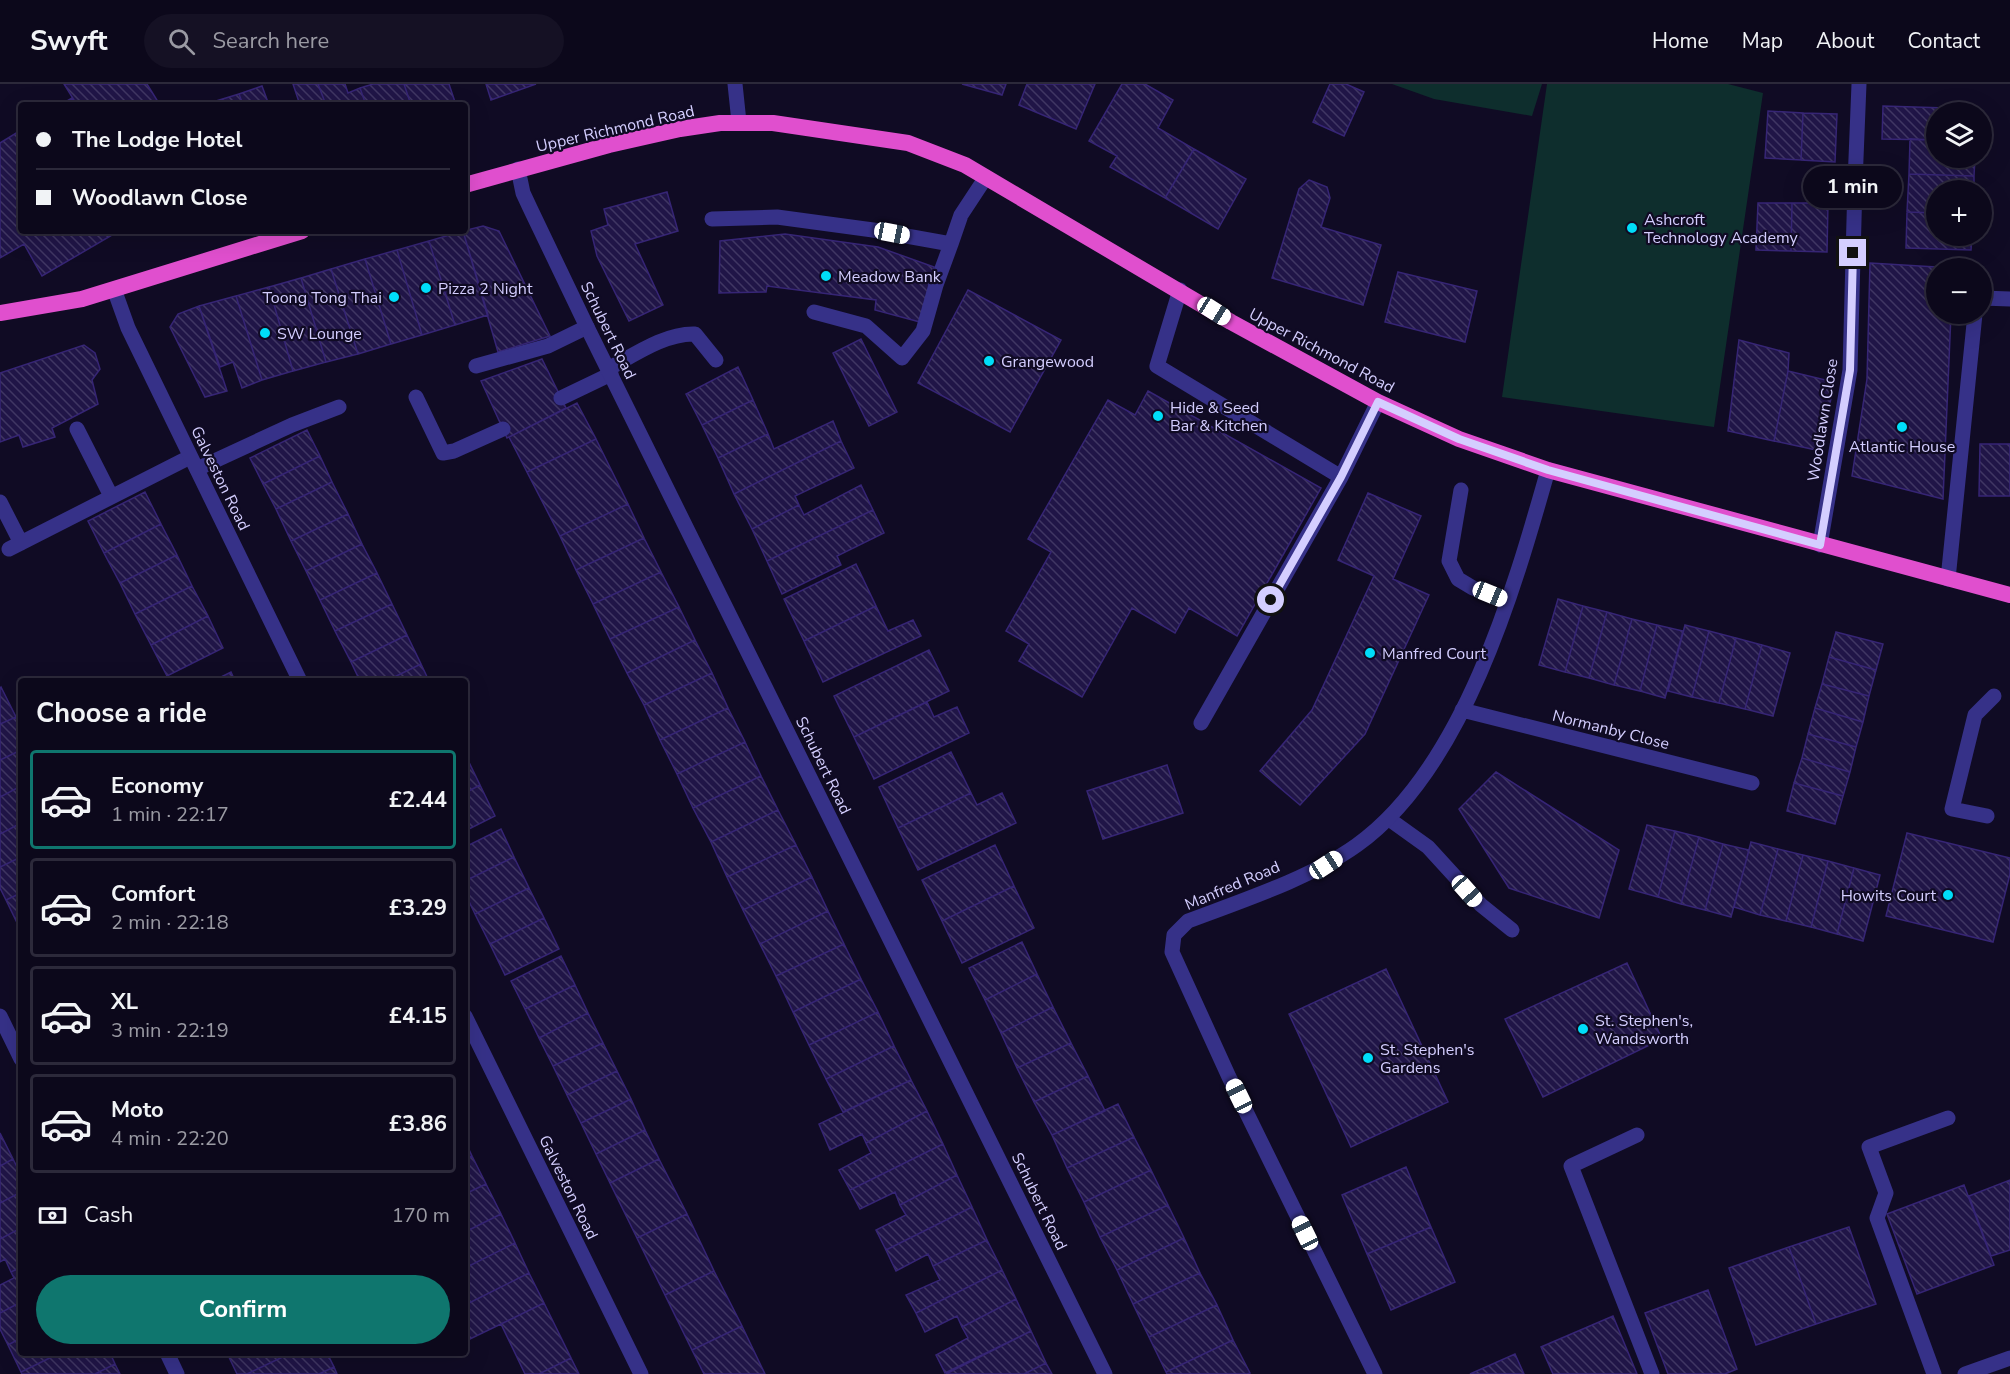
<!DOCTYPE html>
<html lang="en">
<head>
<meta charset="utf-8">
<style>
	body { margin:0; font-family:"Nunito Sans",sans-serif; background:#151124; color:#f1f3f6; height:100vh; display:flex; flex-direction:column; font-size:22px; white-space:nowrap }
	* { box-sizing:border-box; margin:0 }
	p { font-size:20px; color:#9a9aa3 }
	.icon { flex:none; width:33px; height:33px; fill:none; stroke:currentColor; stroke-width:2; stroke-linecap:round; stroke-linejoin:round }
	.map { position:relative; flex:1; overflow:hidden }
	.panel { position:absolute; left:18px; top:594px; width:450px; height:678px; display:flex; flex-direction:column; background:#0c081b; border-radius:6px; box-shadow:0 6px 24px #0002,0 0 0 2px #2c293a }
	.panel>* { flex:none }
	.banner { position:absolute; left:18px; top:18px; width:450px; height:132px; border-radius:6px; box-shadow:0 6px 24px #0002,0 0 0 2px #2c293a; display:grid; align-content:center; height:132px; padding:0 18px; background:#0c081b }
	.tools { position:absolute; left:1926px; top:18px; display:grid; gap:12px }
	.tools a { display:grid; place-items:center; width:66px; height:66px; border-radius:50%; background:#0c081b; box-shadow:0 6px 24px #0002,0 0 0 2px #2c293a; font-size:30px }
	.end { position:absolute; width:27px; height:27px; margin:-14px; border:8px solid #d4ceff; background:#111; box-shadow:0 0 0 3px #111 }
	.from { border-radius:50% }
	.bubble { position:absolute; height:42px; border-radius:21px; background:#0c081b; box-shadow:0 6px 24px #0002,0 0 0 2px #2c293a; font-size:20px; font-weight:700; line-height:42px; text-align:center }
	.car { position:absolute; width:18px; height:36px; margin:-18px -9px; border-radius:8px; box-shadow:0 0 4px 2px #0007; background:linear-gradient(#fff 24%,#345 0 40%,#fff 0 76%,#345 0 86%,#fff 0) }
	.banner b { display:flex; align-items:center; gap:21px; height:57px; font-size:22px }
	.banner b+b { border-top:2px solid #2c293a }
	.banner i { width:15px; height:15px; background:#f1f3f6 }
	ul { padding:0; list-style:none }
	li { display:flex; align-items:center; gap:18px; height:99px; margin:0 12px 9px; padding:0 6px; border:3px solid #2c293a; border-radius:6px }
	li div { flex:1 }
	li b { display:block; font-size:22px }
	li em { font-style:normal; font-weight:700 }
	li.active { border-color:#0f766e }
	li>.icon { width:54px; height:54px; stroke-width:1.5 }
	h2 { padding:0 18px; font-size:27px; line-height:72px }
	.pay { display:flex; align-items:center; gap:15px; height:66px; padding:0 18px; font-size:22px }
	.pay p { margin-inline-start:auto }
	.button { display:flex; gap:12px; margin-top:auto; padding:12px 18px }
	.button a { flex:1; height:69px; border-radius:36px; background:#0f766e; color:#fff; font-size:24px; font-weight:700; line-height:69px; text-align:center }
	header { display:flex; align-items:center; gap:36px; box-sizing:border-box; height:84px; padding:0 30px; background:#0c081b; border-bottom:2px solid #2c293a }
	header strong { font-size:28px }
	nav { display:flex; gap:33px; margin-inline-start:auto; font-size:21px }
	.search { width:420px; height:54px; background:#151124; display:flex; align-items:center; gap:15px; box-sizing:border-box; padding:0 21px; border-radius:33px; color:#9a9aa3; font-size:22px }
	.map>svg:first-child { display:block }
	.park { fill:#0e2e2d }
	.building { fill:url(#building-back-hatch); stroke:#362575; stroke-width:1.5 }
	.lines { fill:none; stroke-linecap:round; stroke-linejoin:round }
	.service { stroke:#363188; stroke-width:15 }
	.minor { stroke:#363188; stroke-width:15 }
	.trunk { stroke:#e04fce; stroke-width:16 }
	.route { stroke:#d4ceff; stroke-width:8 }
	.poi-dot { fill:#00ddf9; stroke:#100b24; stroke-width:2 }
	.labels { text-anchor:middle; stroke-width:4.5; stroke-linejoin:round; paint-order:stroke }
	.street-label { font-size:16px; fill:#d4ceff; stroke:#100b24 }
	.poi-label { font-size:16px; fill:#d4ceff; stroke:#100b24; text-anchor:start }
</style>
</head>
<body>
<header>
<strong>Swyft</strong>
<div class="search"><svg class="icon" aria-label="search" viewBox="0 0 24 24"><circle cx="10" cy="10" r="6"/><path d="M15 15l6 6"/></svg>Search here</div>
<nav><a>Home</a><a>Map</a><a>About</a><a>Contact</a></nav>
</header>
<div class="map">
<svg width="2010" height="1290" viewBox="0 0 2010 1290">
	<defs>
		<pattern id="building-back-hatch" width="6" height="6" patternUnits="userSpaceOnUse" patternTransform="scale(1.5)"><rect width="6" height="6" fill="#201547"/><path d="M-1 5l2 2M0 0l6 6M5-1l2 2" fill="none" stroke="#403663"/></pattern>
	</defs>
	<rect width="100%" height="100%" fill="#100b24"/>
	<path class="park" d="M1392,0H1542L1532,32L1434,15Z
		M1547,0H1728L1763,9L1714,343L1502,313Z"/>
	<path class="building" d="M64,0H147L160,21H77Z
		M293,0H318L326,21H300Z
		M318,0H345L348,9L360,4L366,21H326Z
		M373,0H404L411,21H366L360,4Z
		M404,0H449L456,21H411Z
		M486,0H536L491,16Z
		M962,0H1006L1002,11Z
		M1027,0H1095L1076,45L1019,21Z
		M1122,0H1145L1173,16L1158,44L1194,65L1165,114L1110,83L1117,72L1089,57Z
		M1330,0H1346L1364,8L1344,52L1313,38Z
		M262,2L269,21H243L239,10Z
		M239,10L243,21H218L216,17Z
		M72,14L77,21H60Z
		M1883,22L1946,24V28H1936V56L1882,55Z
		M1768,27L1803,29L1801,76L1765,74Z
		M1803,29L1837,30L1835,78L1801,76Z
		M21,46V147H119L42,192L24,160L0,174V59Z
		M1910,55L1936,56V74H1975L1974,92L1909,90Z
		M1194,65L1246,95L1218,145L1165,114Z
		M1909,90L1974,92V106H1936V129L1907,128Z
		M1309,96L1327,103L1330,114L1321,143L1381,161L1363,221L1272,194L1299,105Z
		M667,108L678,147L635,160L663,221L629,237L597,172L591,147L608,141L604,125Z
		M1758,119H1792L1791,167L1756,166Z
		M1792,119H1828L1827,168L1791,167Z
		M1907,128L1936,129V152H1972L1971,166L1906,164Z
		M483,142L499,147L550,252L498,268L463,147Z
		M463,147L488,231L455,241L429,157Z
		M785,150L878,163L934,183L920,238L875,226L876,216L767,202L766,208L719,209L720,157Z
		M429,157L455,241L422,251L397,166Z
		M397,166L422,251L391,260L365,175Z
		M365,175L391,260L358,270L331,185Z
		M1870,179L1953,184H1936V230H1951L1943,415L1852,392L1867,295Z
		M331,185L358,270L326,278L301,194Z
		M1398,188L1477,207L1465,258L1385,238Z
		M301,194L326,278L293,287L269,203Z
		M269,203L293,287L262,296L236,212Z
		M968,206L1061,256L1010,348L918,299Z
		M236,212L262,296L242,304L233,278L220,283L199,222Z
		M199,222L227,307L205,313L170,243L178,230Z
		M861,255L897,328L869,342L833,269Z
		M1739,256L1789,269L1788,287L1774,357L1728,347Z
		M84,261L95,269L100,285L92,296L98,320L52,344L55,353L23,363L19,351L0,358V289Z
		M542,275L566,324L507,354L481,297Z
		M738,283L753,316L702,341L686,310Z
		M1788,287L1834,298L1821,367L1774,357Z
		M1148,307L1321,404L1237,552L1189,524L1175,549L1132,524L1082,613L1019,577L1029,560L1006,547L1051,468L1028,455L1108,316L1135,331Z
		M753,316L768,350L718,374L702,341Z
		M577,319L596,355L527,388L509,353Z
		M833,337L841,357L734,410L718,374L768,350L774,365Z
		M307,346L320,372L263,400L250,374Z
		M596,355L628,420L560,452L527,388Z
		M841,357L854,384L795,412L799,421L752,445L734,410Z
		M1980,360H2010V412H1979Z
		M320,372L332,398L276,425L263,400Z
		M332,398L348,430L291,457L276,425Z
		M861,401L873,426L767,477L752,445L799,421L804,431Z
		M145,408L161,440L104,469L88,437Z
		M1368,409L1421,432L1393,495L1429,511L1365,650L1300,721L1260,687L1312,626L1374,492L1338,476Z
		M628,420L644,454L576,486L560,452Z
		M873,426L884,449L837,472L841,481L782,510L767,477Z
		M348,430L362,460L306,487L291,457Z
		M161,440L177,471L120,499L104,469Z
		M644,454L661,488L593,520L576,486Z
		M362,460L377,489L320,516L306,487Z
		M177,471L192,502L135,530L120,499Z
		M856,480L876,522L804,557L784,515Z
		M661,488L679,523L610,555L593,520Z
		M377,489L392,520L335,547L320,516Z
		M192,502L208,532L151,561L135,530Z
		M1558,515L1583,522L1565,588L1539,581Z
		M392,520L407,551L351,578L335,547Z
		M876,522L888,547L913,536L921,552L823,598L804,557Z
		M1583,522L1607,528L1589,594L1565,588Z
		M679,523L695,556L627,589L610,555Z
		M1607,528L1632,535L1614,601L1589,594Z
		M208,532L223,564L167,592L151,561Z
		M1632,535L1657,541L1640,607L1614,601Z
		M1657,541L1683,547L1665,614L1640,607Z
		M1685,541L1709,547L1692,613L1668,607Z
		M1709,547L1736,554L1719,619L1692,613Z
		M1836,548L1883,560L1876,586L1829,573Z
		M407,551L421,580L386,597H360L351,578Z
		M1736,554L1762,561L1745,625L1719,619Z
		M695,556L712,589L644,621L627,589Z
		M1762,561L1790,569L1773,632L1745,625Z
		M929,566L949,607L854,653L834,612Z
		M1829,573L1876,586L1869,612L1822,600Z
		M421,580L429,597H386Z
		M231,588L235,597H213Z
		M712,589L728,624L660,656L644,621Z
		M1822,600L1869,612L1863,638L1815,624Z
		M1,603L16,633L0,640V604Z
		M927,618L934,633L957,623L969,649L874,695L854,653Z
		M728,624L745,658L677,690L660,656Z
		M1815,624L1863,638L1856,663L1808,650Z
		M16,633L21,643V666L0,676V640Z
		M1808,650L1856,663L1850,688L1802,674Z
		M745,658L761,692L693,724L677,690Z
		M21,666V702L0,713V676Z
		M951,668L971,709L898,744L879,703Z
		M465,670L480,701L465,709Z
		M1802,674L1850,688L1843,712L1794,699Z
		M1167,681L1183,729L1103,755L1087,707Z
		M1496,688L1619,766L1599,834L1509,804L1459,725Z
		M761,692L778,726L711,758L693,724Z
		M1794,699L1843,712L1835,740L1787,727Z
		M480,701L495,732L465,747V709Z
		M21,702V739L0,750V713Z
		M971,709L977,721L1002,709L1016,739L918,786L898,744Z
		M778,726L796,761L727,793L711,758Z
		M21,739V773L0,783V750Z
		M1647,741L1675,747L1658,813L1629,805Z
		M501,745L514,773L465,797V763Z
		M1675,747L1699,753L1681,820L1658,813Z
		M1907,749L2010,774V790L1993,858L1886,832Z
		M1699,753L1723,760L1705,826L1681,820Z
		M1751,758L1778,765L1760,831L1734,823Z
		M1723,760L1749,766L1731,833L1705,826Z
		M796,761L812,793L743,826L727,793Z
		M995,761L1014,802L942,837L922,796Z
		M1778,765L1803,771L1786,837L1760,831Z
		M1803,771L1828,777L1811,843L1786,837Z
		M21,773V809L6,816L0,804V783Z
		M514,773L529,804L475,830L465,809V797Z
		M1828,777L1854,784L1837,850L1811,843Z
		M1854,784L1880,791L1863,857L1837,850Z
		M812,793L828,827L760,860L743,826Z
		M1014,802L1034,844L962,879L942,837Z
		M529,804L544,834L490,860L475,830Z
		M21,809V847L6,816Z
		M828,827L844,860L776,892L760,860Z
		M544,834L559,865L505,891L490,860Z
		M1022,858L1037,890L985,916L969,884Z
		M844,860L861,895L793,928L776,892Z
		M561,872L575,901L525,925L511,897Z
		M1627,879L1662,955L1543,1013L1505,935Z
		M1386,885L1448,1018L1351,1063L1289,930Z
		M1037,890L1053,923L1001,949L985,916Z
		M861,895L878,928L809,961L793,928Z
		M575,901L588,929L539,954L525,925Z
		M1053,923L1071,959L1017,984L1001,949Z
		M878,928L894,962L826,995L809,961Z
		M588,929L603,959L553,982L539,954Z
		M603,959L617,987L567,1011L553,982Z
		M1071,959L1088,992L1034,1018L1017,984Z
		M894,962L911,996L843,1028L826,995Z
		M617,987L631,1015L581,1039L567,1011Z
		M1088,992L1105,1027L1052,1051L1034,1018Z
		M911,996L927,1027L866,1059L862,1050L830,1066L819,1040Z
		M631,1015L645,1046L596,1070L581,1039Z
		M1118,1020L1134,1053L1067,1084L1052,1051Z
		M927,1027L943,1060L850,1106L839,1086L871,1069L866,1059Z
		M645,1046L659,1075L610,1099L596,1070Z
		M0,1049L13,1075L0,1082Z
		M1134,1053L1151,1086L1084,1118L1067,1084Z
		M465,1057L472,1072L465,1076Z
		M943,1060L957,1091L900,1121L895,1108L860,1125L850,1106Z
		M472,1072L486,1100L465,1110V1076Z
		M13,1075L21,1091V1108L0,1119V1082Z
		M659,1075L687,1130L637,1154L610,1099Z
		M1406,1083L1431,1143L1367,1170L1342,1111Z
		M1151,1086L1168,1121L1100,1153L1084,1118Z
		M957,1091L972,1123L886,1166L876,1146L906,1131L900,1121Z
		M2010,1096V1166L1991,1172L1969,1112Z
		M486,1100L501,1130L465,1148V1110Z
		M1964,1101L1994,1181L1917,1210L1887,1130Z
		M21,1108V1144L0,1155V1119Z
		M1168,1121L1184,1154L1117,1186L1100,1153Z
		M972,1123L987,1156L933,1182L928,1170L896,1187L886,1166Z
		M501,1130L515,1159L465,1184V1148Z
		M687,1130L714,1187L665,1211L637,1154Z
		M1431,1143L1455,1198L1391,1226L1367,1170Z
		M1849,1143L1876,1220L1816,1240L1789,1163Z
		M21,1144V1183L11,1188L5,1175L0,1178V1155Z
		M1184,1154L1200,1189L1133,1220L1117,1186Z
		M987,1156L1002,1186L916,1229L906,1211L940,1196L933,1182Z
		M515,1159L529,1189L465,1221V1184Z
		M1789,1163L1816,1240L1756,1261L1729,1184Z
		M21,1183V1218L0,1229V1201L14,1194L11,1188Z
		M1002,1186L1016,1215L962,1243L957,1232L925,1248L916,1229Z
		M714,1187L742,1242L692,1266L665,1211Z
		M529,1189L544,1219L468,1256L465,1249V1221Z
		M1200,1189L1217,1221L1149,1253L1133,1220Z
		M1708,1206L1737,1285L1725,1290H1668L1645,1229Z
		M1016,1215L1031,1247L945,1289L936,1271L968,1254L962,1243Z
		M21,1218V1254L8,1261L0,1245V1229Z
		M544,1219L571,1274L539,1290H525L501,1240Z
		M1217,1221L1233,1256L1166,1288L1149,1253Z
		M1613,1232L1637,1290H1553L1541,1263Z
		M742,1242L765,1290H704L692,1266Z
		M1031,1247L1046,1279L1024,1290H946Z
		M21,1254V1269H60L21,1288L8,1261Z
		M1233,1256L1250,1289L1247,1290H1167L1166,1288Z
		M60,1269H110L115,1280L95,1290H22L21,1288Z
		M227,1269H291L247,1290H237Z
		M291,1269H327L334,1283L319,1290H247Z
		M1515,1270L1524,1290H1470Z
		M571,1274L579,1290H539Z
		M1046,1279L1052,1290H1024Z
		M115,1280L120,1290H95Z
		M334,1283L337,1290H319Z"/>
	<g class="lines">
		<path class="service" d="M735,0L739,38
			M712,135L777,133L873,146L951,160L961,131L986,93
			M1180,206L1157,282L1341,393
			M1982,214L2010,215
			M814,228L866,242L902,274L923,247L936,201L951,160
			M476,282L548,262L587,243
			M608,285C634,271 665,249 695,250L716,276
			M416,313L443,369L454,367L503,345
			M561,314L611,290
			M77,345L111,412
			M197,385L292,341L339,323
			M1461,406L1449,477L1458,495L1473,504L1507,517
			M0,418L21,459
			M9,465L190,373
			M1948,495L1975,230
			M1201,639L1341,393L1378,318
			M1987,732L1952,725L1975,631L1994,612
			M1389,735L1428,763L1481,821L1512,846
			M1637,1051L1571,1082L1652,1290
			M1934,1290L1877,1134L1886,1109L1869,1063L1948,1034"/>
		<path class="minor" d="M518,85L523,109L530,124L587,243L1105,1290
			M114,205L128,244L300,597
			M1820,461L1850,286L1855,99L1859,0
			M1462,626L1752,699
			M0,932L21,975
			M465,932L641,1290
			M167,1269L177,1290
			M1375,1290L1229,993L1172,868L1174,851L1188,837C1241,817 1311,794 1357,761C1463,685 1514,506 1548,386
			M1965,1290L2010,1274"/>
		<path class="trunk" d="M465,101L609,61L680,45L720,39H773L908,59L965,81L1231,238L1378,318L1459,355L1548,386L2010,511
			M0,229L82,215L302,147"/>
	</g>
	<g class="lines">
		<path class="route" d="M1271,516L1341,393L1378,318L1459,355L1548,386L1820,461L1850,286L1853,169"/>
	</g>
	<g class="poi-dot">
		<circle cx="1632" cy="144" r="6"/>
		<circle cx="826" cy="192" r="6"/>
		<circle cx="426" cy="204" r="6"/>
		<circle cx="394" cy="213" r="6"/>
		<circle cx="265" cy="249" r="6"/>
		<circle cx="989" cy="277" r="6"/>
		<circle cx="1158" cy="332" r="6"/>
		<circle cx="1902" cy="343" r="6"/>
		<circle cx="1370" cy="569" r="6"/>
		<circle cx="1948" cy="811" r="6"/>
		<circle cx="1583" cy="945" r="6"/>
		<circle cx="1368" cy="974" r="6"/>
	</g>
	<g class="labels">
		<g class="street-label">
			<text transform="translate(615 44) rotate(-13)" y="6">Upper Richmond Road</text>
			<text transform="translate(609 246) rotate(64)" y="6">Schubert Road</text>
			<text transform="translate(1322 266) rotate(28)" y="6">Upper Richmond Road</text>
			<text transform="translate(1822 336) rotate(-81)" y="6">Woodlawn Close</text>
			<text transform="translate(221 394) rotate(64)" y="6">Galveston Road</text>
			<text transform="translate(1611 645) rotate(14)" y="6">Normanby Close</text>
			<text transform="translate(824 681) rotate(64)" y="6">Schubert Road</text>
			<text transform="translate(1232 801) rotate(-23)" y="6">Manfred Road</text>
			<text transform="translate(569 1103) rotate(64)" y="6">Galveston Road</text>
			<text transform="translate(1040 1117) rotate(64)" y="6">Schubert Road</text>
		</g>
		<g class="poi-label">
			<text x="1644" y="141">Ashcroft<tspan x="1644" dy="18">Technology Academy</tspan></text>
			<text x="838" y="198">Meadow Bank</text>
			<text x="438" y="210">Pizza 2 Night</text>
			<text x="382" y="219" text-anchor="end">Toong Tong Thai</text>
			<text x="277" y="255">SW Lounge</text>
			<text x="1001" y="283">Grangewood</text>
			<text x="1170" y="329">Hide &amp; Seed<tspan x="1170" dy="18">Bar &amp; Kitchen</tspan></text>
			<text x="1902" y="368" text-anchor="middle">Atlantic House</text>
			<text x="1382" y="575">Manfred Court</text>
			<text x="1936" y="817" text-anchor="end">Howits Court</text>
			<text x="1595" y="942">St. Stephen's,<tspan x="1595" dy="18">Wandsworth</tspan></text>
			<text x="1380" y="971">St. Stephen's<tspan x="1380" dy="18">Gardens</tspan></text>
		</g>
	</g>
</svg>
<div class="tools">
<a><svg class="icon" aria-label="layers" viewBox="0 0 24 24"><path d="M12 4l9 5-9 5-9-5zM3 14l9 5 9-5"/></svg></a>
<a>+</a>
<a>−</a>
</div>
<i class="end from" style="left:1271px;top:516px"></i>
<i class="end" style="left:1853px;top:169px"></i>
<div class="bubble" style="left:1803px;top:82px;width:99px">1 min</div>
<i class="car" style="left:892px;top:149px;rotate:101deg"></i>
<i class="car" style="left:1214px;top:227px;rotate:122deg"></i>
<i class="car" style="left:1490px;top:510px;rotate:112deg"></i>
<i class="car" style="left:1326px;top:781px;rotate:57deg"></i>
<i class="car" style="left:1467px;top:807px;rotate:138deg"></i>
<i class="car" style="left:1239px;top:1012px;rotate:334deg"></i>
<i class="car" style="left:1305px;top:1149px;rotate:334deg"></i>
<div class="banner">
<b><i class="from"></i>The Lodge Hotel</b>
<b><i></i>Woodlawn Close</b>
</div>
<section class="panel">
<h2>Choose a ride</h2>
<ul>
<li class="active"><svg class="icon" aria-label="car" viewBox="0 0 24 24"><path d="M5 17H2v-5l4-1 3-4h7l3 4 3 1v5h-3M9 17h6M6 11h13"/><circle cx="7" cy="17" r="2"/><circle cx="17" cy="17" r="2"/></svg><div><b>Economy</b><p>1 min · 22:17</p></div><em>£2.44</em></li>
<li><svg class="icon" aria-label="car" viewBox="0 0 24 24"><path d="M5 17H2v-5l4-1 3-4h7l3 4 3 1v5h-3M9 17h6M6 11h13"/><circle cx="7" cy="17" r="2"/><circle cx="17" cy="17" r="2"/></svg><div><b>Comfort</b><p>2 min · 22:18</p></div><em>£3.29</em></li>
<li><svg class="icon" aria-label="car" viewBox="0 0 24 24"><path d="M5 17H2v-5l4-1 3-4h7l3 4 3 1v5h-3M9 17h6M6 11h13"/><circle cx="7" cy="17" r="2"/><circle cx="17" cy="17" r="2"/></svg><div><b>XL</b><p>3 min · 22:19</p></div><em>£4.15</em></li>
<li><svg class="icon" aria-label="car" viewBox="0 0 24 24"><path d="M5 17H2v-5l4-1 3-4h7l3 4 3 1v5h-3M9 17h6M6 11h13"/><circle cx="7" cy="17" r="2"/><circle cx="17" cy="17" r="2"/></svg><div><b>Moto</b><p>4 min · 22:20</p></div><em>£3.86</em></li>
</ul>
<div class="pay"><svg class="icon" aria-label="cash" viewBox="0 0 24 24"><path d="M3 7h18v10H3z"/><circle cx="12" cy="12" r="2"/></svg>Cash<p>170 m</p></div>
<div class="button"><a>Confirm</a></div>
</section>
</div>
</body>
</html>
